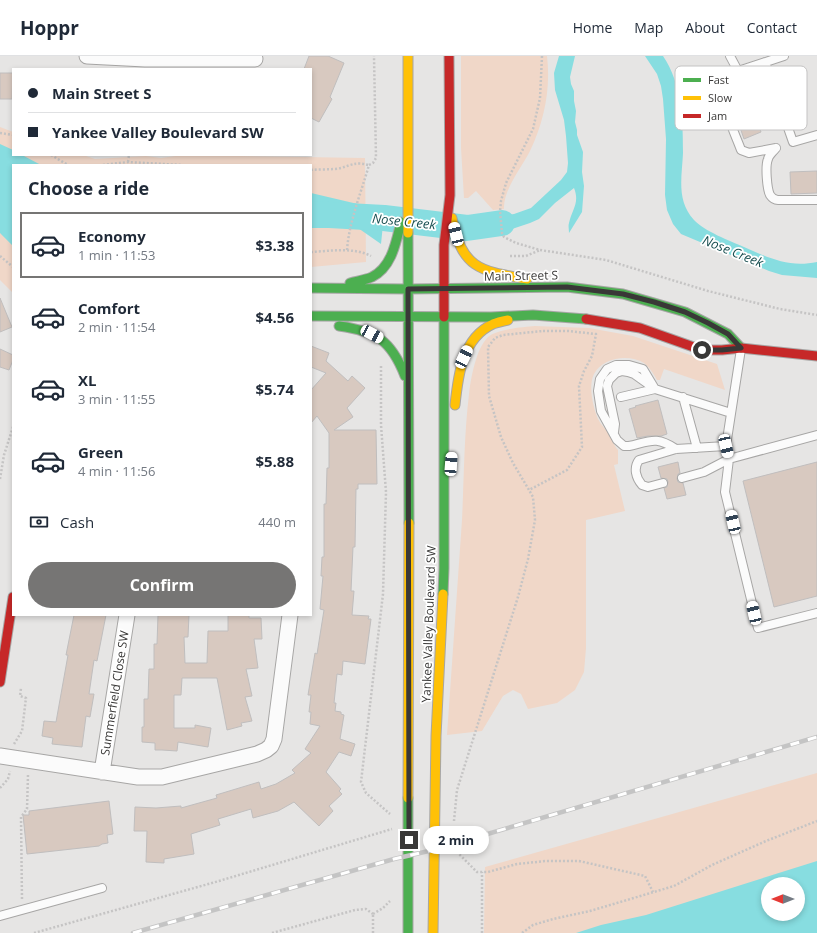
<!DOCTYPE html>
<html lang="en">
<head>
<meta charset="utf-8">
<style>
	body { margin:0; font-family:"Open Sans",sans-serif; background:#f6f6f7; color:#1f2937; height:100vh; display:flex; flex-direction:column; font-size:15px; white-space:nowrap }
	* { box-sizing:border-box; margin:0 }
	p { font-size:13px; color:#747a83 }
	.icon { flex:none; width:22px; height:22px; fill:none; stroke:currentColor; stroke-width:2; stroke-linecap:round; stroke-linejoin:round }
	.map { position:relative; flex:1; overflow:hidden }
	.drawer { position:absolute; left:12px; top:108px; width:300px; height:452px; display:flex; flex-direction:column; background:#fff; border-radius:0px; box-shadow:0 2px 6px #0003 }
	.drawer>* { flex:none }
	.top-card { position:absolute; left:12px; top:12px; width:300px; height:88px; border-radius:0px; box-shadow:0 2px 6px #0003; display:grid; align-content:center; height:88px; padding:0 16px; background:#fff }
	.needle { width:26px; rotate:270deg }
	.buttons { position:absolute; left:761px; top:821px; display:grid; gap:8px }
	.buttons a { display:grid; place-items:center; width:44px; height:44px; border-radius:50%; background:#fff; box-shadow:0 2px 6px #0003; font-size:20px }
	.end { position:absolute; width:18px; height:18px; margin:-9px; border:5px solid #393837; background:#fff; box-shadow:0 0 0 2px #fff }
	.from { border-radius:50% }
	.bubble { position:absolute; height:28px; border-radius:14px; background:#fff; box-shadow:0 2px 6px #0003; font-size:13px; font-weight:700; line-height:28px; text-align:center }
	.car { position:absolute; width:12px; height:24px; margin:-12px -6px; border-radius:5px; box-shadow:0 0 3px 1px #0007; background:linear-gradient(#fff 24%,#345 0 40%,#fff 0 76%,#345 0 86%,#fff 0) }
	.top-card b { display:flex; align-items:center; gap:14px; height:38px; font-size:15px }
	.top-card b+b { border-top:1px solid #e0e1e3 }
	.top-card i { width:10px; height:10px; background:#1f2937 }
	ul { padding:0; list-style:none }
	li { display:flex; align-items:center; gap:12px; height:66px; margin:0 8px 6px; padding:0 8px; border:2px solid transparent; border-radius:0px }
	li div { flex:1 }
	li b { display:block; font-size:15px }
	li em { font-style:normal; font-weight:700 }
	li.on { border-color:#767574 }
	li>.icon { width:36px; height:36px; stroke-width:1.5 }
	h2 { padding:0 16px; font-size:18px; line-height:48px }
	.pay { display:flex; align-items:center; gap:10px; height:44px; padding:0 16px; font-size:15px }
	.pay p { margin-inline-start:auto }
	.cta { display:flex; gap:8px; margin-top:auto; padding:8px 16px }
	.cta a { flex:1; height:46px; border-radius:24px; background:#767574; color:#fff; font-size:16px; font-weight:700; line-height:46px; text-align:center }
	header { display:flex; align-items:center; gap:24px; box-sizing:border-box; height:56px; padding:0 20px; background:#fff; border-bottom:1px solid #e0e1e3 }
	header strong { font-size:19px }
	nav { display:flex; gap:22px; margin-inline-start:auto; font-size:14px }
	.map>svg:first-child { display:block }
	.green { fill:#f0d7c8; fill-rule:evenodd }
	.water { fill:#87dde0; fill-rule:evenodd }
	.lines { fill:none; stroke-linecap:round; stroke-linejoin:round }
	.river { stroke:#87dde0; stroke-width:26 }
	.building { fill:#d8c9c0; stroke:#c0bebe }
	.lane-casing { stroke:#a7a6a5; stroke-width:10 }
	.street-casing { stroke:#a7a6a5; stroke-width:17 }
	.fast-casing { stroke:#a7a6a5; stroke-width:11 }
	.slow-casing { stroke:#a7a6a5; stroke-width:11 }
	.jam-casing { stroke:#a7a6a5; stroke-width:11 }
	.path { stroke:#c5c4c4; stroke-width:2.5; stroke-dasharray:2 2; stroke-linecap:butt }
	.lane { stroke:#fbfbfb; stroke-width:8 }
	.street { stroke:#fbfbfb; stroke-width:15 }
	.fast { stroke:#4caf50; stroke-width:9 }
	.slow { stroke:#ffc107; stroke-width:9 }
	.jam { stroke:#c62828; stroke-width:9 }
	.rail-casing { stroke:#c4c4c4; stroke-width:4.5 }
	.rail { stroke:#fff; stroke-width:3; stroke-dasharray:9; stroke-linecap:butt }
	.route { stroke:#393837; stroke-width:5 }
	.labels { text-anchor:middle; stroke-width:3.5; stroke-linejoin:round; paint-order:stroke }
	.street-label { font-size:12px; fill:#393837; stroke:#fff }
	.water-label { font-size:13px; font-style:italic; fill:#184e50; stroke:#fff }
	.key { fill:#fff; stroke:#c4c3c3; stroke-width:1 }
	.key-label { font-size:11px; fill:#393837 }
</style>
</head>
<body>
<header>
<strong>Hoppr</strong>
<nav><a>Home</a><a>Map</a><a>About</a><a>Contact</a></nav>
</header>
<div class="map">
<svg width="817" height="877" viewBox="0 0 817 877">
	<rect width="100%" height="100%" fill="#e6e5e4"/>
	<path class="green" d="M461,0H547C551,33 544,66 530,95C522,111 503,134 504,153L493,154L476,135L468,142H464L461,92Z
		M0,71L13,76V99H83L95,103L146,100L161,102L183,99L365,102L366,206L311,211V109H13V237L0,224Z
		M535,270L589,272L633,280L717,308L725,334L664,313L660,324H657C654,318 649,311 644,307C629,298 603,301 594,318C588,330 593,351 598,363C601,369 606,373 609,378C613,383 613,389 618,394V408L614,409L625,455L586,464V592L584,616L575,634L557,647L528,653L521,638L513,634L503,640L482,675L447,679C452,607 457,536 462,464C464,422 464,380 469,338C471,321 476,293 488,281C497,273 523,271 535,270Z
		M817,717V877H484L485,811ZM768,828H798V858H768Z"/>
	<path class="water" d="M559,0H575L570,21L571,28L574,35V45L576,55L575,66L577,74V79L583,96L582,116L584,130L582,156L569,177C569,173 568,170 569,167C572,153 580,147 574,132L555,147L539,163L530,167L509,174L469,180L466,165L514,158L531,152L561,124L567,116L568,107L566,80L564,64L555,34L554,17Z
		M645,0H663C682,28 683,64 683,97C682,120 676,145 694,164C704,175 730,185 744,191C769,202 789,212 817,206V222L782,219L769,215L681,178L673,168L667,154L665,139L666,83L663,43L661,30L657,18Z
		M0,88L13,94V99H22L41,109H13V190L0,177Z
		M311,137L362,149H385L381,188L358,172H311Z
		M817,805V877H576L601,869L646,859ZM768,828H798V858H768Z"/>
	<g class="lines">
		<path class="river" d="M311,158L384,162L467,172L502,167"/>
	</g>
	<path class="building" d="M309,0H328L344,7L330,41L332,43L319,66L311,62V13H304Z
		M0,17H13L12,43H0Z
		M749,42L761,76L744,83L732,48Z
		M817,115V137L791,138L790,116Z
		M0,242L12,271L0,276Z
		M311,290L329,297L326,305L348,325L352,320L365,332L347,352L353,361L334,374H376L377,428H358V433H356L355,491H353L351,535H354L352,559L369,560L368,563H371L365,608L343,605L342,619L337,618L334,647H336L335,655L341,656V658L344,659L340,683L355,688L351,700L339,696L326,716L341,733L339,735L342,738L329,750L333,755L319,770L294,746L278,755L253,762L251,753L218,763L220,769L191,778L194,798L164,803V807L146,806L147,775H134L135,751L156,752L181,750V752L217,742L216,739L259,726L261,733L276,728L295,717L292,714L311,697L305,693L320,670L310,668L311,656H309L311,639H308L315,597L317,598L324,554L320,553L323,520H321L322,501H324V448H326L327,412H329V377L317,360L311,367V334L326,317L311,311Z
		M0,293L13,299V304L9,314L0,311Z
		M658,344L667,378L661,380H648L637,382L629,353L636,351L635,350Z
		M678,406L680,417L678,418L677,423L678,426L683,427L686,439L667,443L664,432L667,431L668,426L667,423L661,422L658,411Z
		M817,406V540L774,551L743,425Z
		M74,559H106L97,605L94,604L89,638H94L90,661L86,660L82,691L52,688L53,682L42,680L44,665L56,666L68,599H66Z
		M158,559H189L188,581H184L185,607H207L208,575H228V559H249V562H261L262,583H254L258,612L246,613L252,640L245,641L252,665L241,667L242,670L227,674L217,622H182L181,639H174V672H195V669L211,672L208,691L178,686L177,695L162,694H155V687L142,686V671H144V643H148L149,613H154V588H157Z
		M109,745L113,778L107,779L108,787L102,788L99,790L27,798L23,759H29V755Z"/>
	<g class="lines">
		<g class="lane-casing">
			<path id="lane" d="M730,0L738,15L784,0
				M765,6L793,86L817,79
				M769,18L729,32C719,48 735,77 741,94L749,97L776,92
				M776,92C773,96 769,99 768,103C765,110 767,133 770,139C772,142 775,144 778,144H817
				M741,293L726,390L729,403L817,379
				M655,333L643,313L629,309H616L607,313L600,323L598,335L601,355L617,384L624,390H629C651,385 656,380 676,393
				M621,341L655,333
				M683,341L697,392
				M614,376L615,368L607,330L609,324L616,317L622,315L628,316L634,318L655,333L731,357
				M729,403L725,436L758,572L817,557
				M682,422L704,416L729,403
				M663,427L648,431L642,429C636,422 633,412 639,404L676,393L726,390
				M0,860L102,832"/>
		</g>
		<g class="street-casing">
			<path id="street" d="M87,0L145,3H255
				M0,700L138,721H162L257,698L266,694L271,690L274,683L290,559
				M102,716L127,559"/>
		</g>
		<g class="fast-casing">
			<path id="fast" d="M408,177L409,467
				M350,227C357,225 365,224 372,221C392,211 396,186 401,166
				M311,232L408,233L567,231L623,238L685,256L728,278L741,292
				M311,260L491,261L533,259L586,263
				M339,270C376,275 391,284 405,320
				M443,538L444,512V261
				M408,877V742"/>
		</g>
		<g class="slow-casing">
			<path id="slow" d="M408,0V177
				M452,162C462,213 480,215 527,223
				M455,349C458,320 462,282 493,268C498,266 503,265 508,264
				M408,742L409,467
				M433,877L436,680L443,538"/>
		</g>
		<g class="jam-casing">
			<path id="jam" d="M444,261V189L450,139L449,0
				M586,263L640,272L702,294H722L741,292L817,300
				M0,626L13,541"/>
		</g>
		<path class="path" d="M542,0L540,42L533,73L506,127L501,145L500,155L502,177L504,181L516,187L540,194L606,204L708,235L780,253L817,259
			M0,77L13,79
			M51,99L68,109
			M128,106L129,99
			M103,109L128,106L182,109
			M311,114C320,113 332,114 341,112C354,108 355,106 369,109
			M347,194C349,166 361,137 369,109L373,107L376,102L374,0
			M311,196C330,195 354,191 371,200
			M0,200L13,211
			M510,200H526L540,194
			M543,275H568L596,278L592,300L584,315L579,330L582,391L567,414L529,434L513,407L501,381L489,340L488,291L495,282L503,279Z
			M381,310V369L386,436L383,538L361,726L366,737L390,758
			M0,423L4,399L13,371
			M14,688L22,675L26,642L20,640L21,632
			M0,732L8,723L10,715
			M454,765L457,734L518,541L528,503L535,464L533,441L529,434
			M454,776L456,795L477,816H488L517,808L546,805H579L645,820L653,836
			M22,843L21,761L27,753L28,719
			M373,858L383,852L390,845
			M34,877L219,825L392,773
			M272,877L355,854L366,853L373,858
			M373,877V858
			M482,877V816
			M522,877L533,869L553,863L590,855L674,830L712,809L766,785L817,765"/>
		<use href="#lane" class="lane"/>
		<use href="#street" class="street"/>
		<use href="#fast" class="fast"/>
		<use href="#slow" class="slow"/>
		<use href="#jam" class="jam"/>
		<g class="rail-casing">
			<path id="rail" d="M133,877L394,803L433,794L817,681"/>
		</g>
		<use href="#rail" class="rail"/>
	</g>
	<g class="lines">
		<path class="route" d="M409,784L408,233L567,231L623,238L654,246L685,256L708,267L728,278L741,292L722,294H702"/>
	</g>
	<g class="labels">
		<g class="street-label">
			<text transform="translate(521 220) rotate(-1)" y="4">Main Street S</text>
			<text transform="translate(429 568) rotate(-88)" y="4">Yankee Valley Boulevard SW</text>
			<text transform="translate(115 637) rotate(-81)" y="4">Summerfield Close SW</text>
		</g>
		<g class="water-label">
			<text transform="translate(404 165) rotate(6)" y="5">Nose Creek</text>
			<text transform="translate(733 195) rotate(22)" y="5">Nose Creek</text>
		</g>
	</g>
	<rect x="675" y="10" width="132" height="64" rx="6" class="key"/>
	<rect x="683" y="22" width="18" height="4" fill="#4caf50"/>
	<rect x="683" y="40" width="18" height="4" fill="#ffc107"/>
	<rect x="683" y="58" width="18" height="4" fill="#c62828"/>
	<g class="key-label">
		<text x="708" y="28">Fast</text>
		<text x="708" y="46">Slow</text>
		<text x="708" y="64">Jam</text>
	</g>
</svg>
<div class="buttons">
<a><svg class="needle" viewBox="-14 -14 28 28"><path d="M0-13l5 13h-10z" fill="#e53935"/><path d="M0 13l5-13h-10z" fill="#747a83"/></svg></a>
</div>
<i class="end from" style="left:702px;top:294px"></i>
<i class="end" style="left:409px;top:784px"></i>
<div class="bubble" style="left:423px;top:770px;width:66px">2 min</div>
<i class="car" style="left:456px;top:178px;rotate:346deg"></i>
<i class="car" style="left:372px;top:278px;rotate:118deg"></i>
<i class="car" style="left:464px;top:301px;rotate:25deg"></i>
<i class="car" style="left:726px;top:390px;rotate:167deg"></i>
<i class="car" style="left:451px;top:408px;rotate:4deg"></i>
<i class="car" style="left:733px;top:466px;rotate:347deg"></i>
<i class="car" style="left:754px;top:557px;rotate:347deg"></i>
<div class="top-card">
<b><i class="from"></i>Main Street S</b>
<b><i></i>Yankee Valley Boulevard SW</b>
</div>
<section class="drawer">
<h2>Choose a ride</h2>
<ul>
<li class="on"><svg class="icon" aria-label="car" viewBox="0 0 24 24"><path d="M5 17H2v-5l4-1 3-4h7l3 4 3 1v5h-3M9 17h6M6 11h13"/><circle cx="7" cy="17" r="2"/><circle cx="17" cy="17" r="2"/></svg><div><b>Economy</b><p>1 min · 11:53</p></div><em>$3.38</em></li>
<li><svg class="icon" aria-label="car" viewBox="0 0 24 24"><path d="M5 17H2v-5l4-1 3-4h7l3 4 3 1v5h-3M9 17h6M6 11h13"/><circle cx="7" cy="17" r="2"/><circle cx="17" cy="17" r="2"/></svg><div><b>Comfort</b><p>2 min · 11:54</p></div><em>$4.56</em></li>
<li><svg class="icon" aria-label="car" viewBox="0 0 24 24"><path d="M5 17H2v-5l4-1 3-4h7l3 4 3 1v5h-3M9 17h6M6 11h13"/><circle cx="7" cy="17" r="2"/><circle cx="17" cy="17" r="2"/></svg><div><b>XL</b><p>3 min · 11:55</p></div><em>$5.74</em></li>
<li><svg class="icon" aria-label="car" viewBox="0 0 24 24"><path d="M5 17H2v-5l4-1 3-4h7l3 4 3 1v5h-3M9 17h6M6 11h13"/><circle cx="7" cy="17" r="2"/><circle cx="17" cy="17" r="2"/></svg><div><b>Green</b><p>4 min · 11:56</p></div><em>$5.88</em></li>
</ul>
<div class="pay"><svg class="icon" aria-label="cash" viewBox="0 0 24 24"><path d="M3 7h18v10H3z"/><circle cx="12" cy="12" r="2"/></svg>Cash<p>440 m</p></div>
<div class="cta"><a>Confirm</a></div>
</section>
</div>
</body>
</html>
